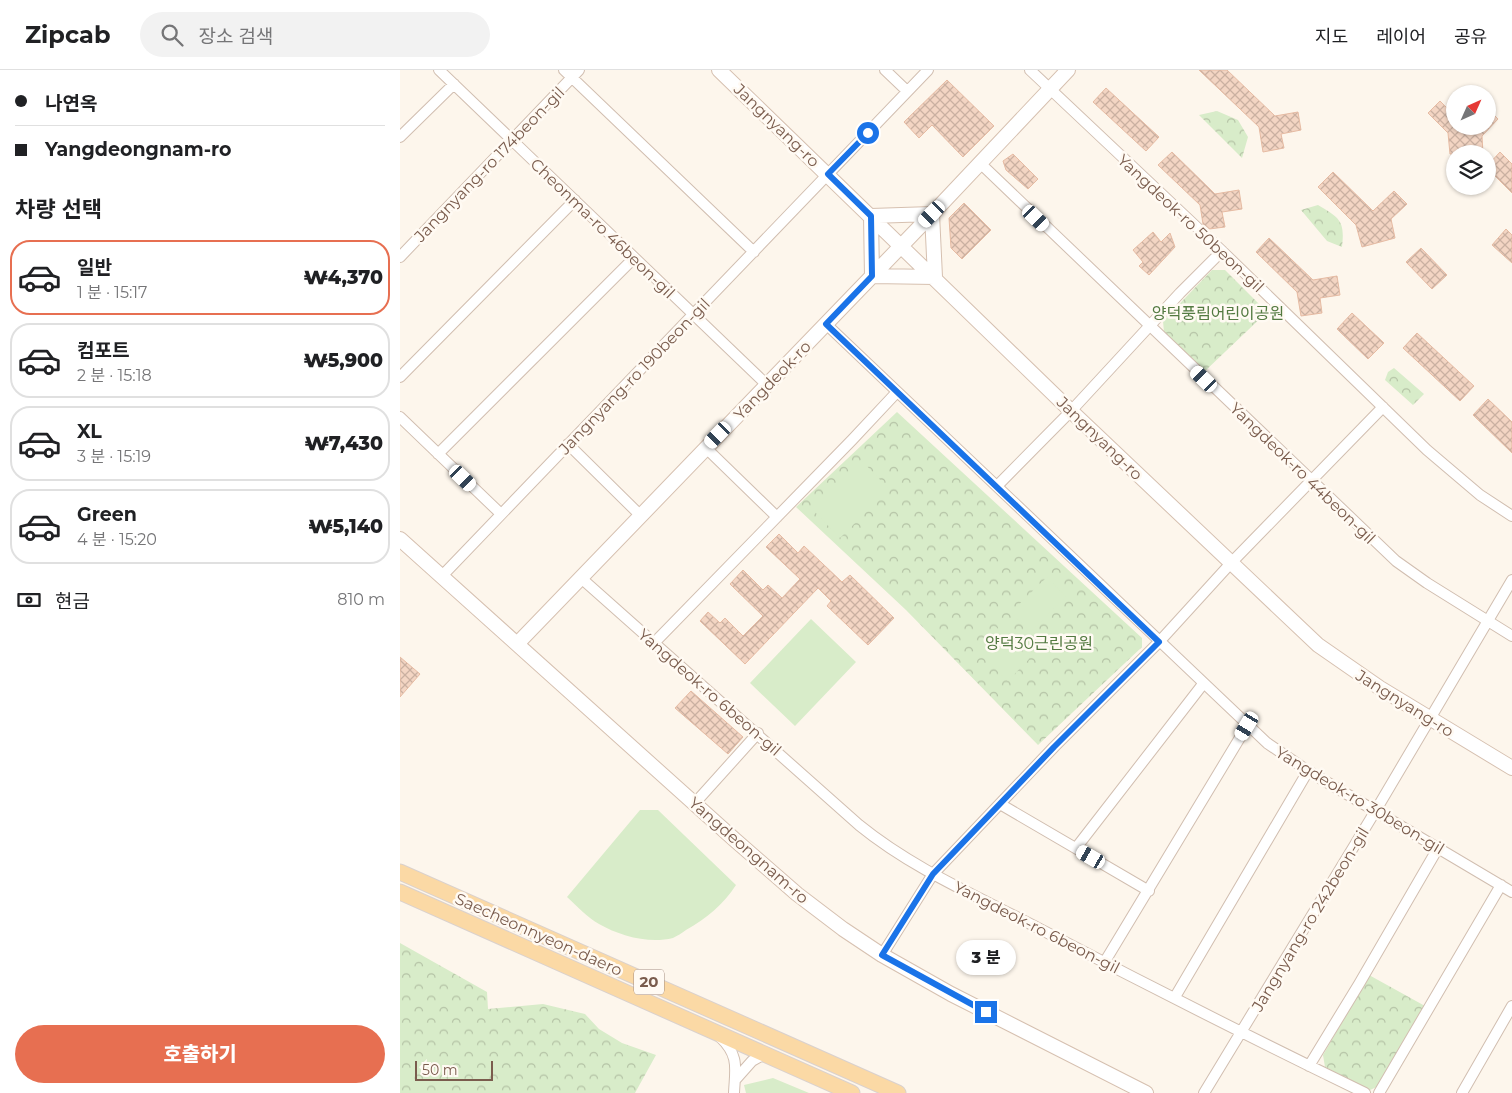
<!DOCTYPE html>
<html lang="ko">
<head>
<meta charset="utf-8">
<style>
	body { margin:0; font-family:Montserrat,"Noto Sans KR",sans-serif; background:#f2f2f2; color:#202124; height:100vh; display:flex; flex-direction:column; font-size:19px; white-space:nowrap }
	* { box-sizing:border-box; margin:0 }
	p { font-size:16px; color:#757577 }
	.icon { flex:none; width:28px; height:28px; fill:none; stroke:currentColor; stroke-width:2; stroke-linecap:round; stroke-linejoin:round }
	.map { position:relative; flex:1; overflow:hidden }
	.panel { display:flex; flex-direction:column; background:#fff; width:400px }
	.panel>* { flex:none }
	.guide { display:grid; align-content:center; height:110px; padding:0 15px; background:#fff }
	.needle { width:32px; rotate:45deg }
	.controls { position:absolute; left:1046px; top:15px; display:grid; gap:10px }
	.controls a { display:grid; place-items:center; width:50px; height:50px; border-radius:50%; background:#fff; box-shadow:0 1px 4px #0004; font-size:25px }
	.scale { position:absolute; left:15px; bottom:12px; width:78px; box-sizing:border-box; padding-left:5px; border:2px solid #7a5c4d; border-top:0; font-size:14px; line-height:18px; white-space:nowrap; color:#7a5c4d; -webkit-text-stroke:4px #fffaf3; paint-order:stroke }
	.end { position:absolute; width:22px; height:22px; margin:-11px; border:6px solid #1a73e8; background:#fff; box-shadow:0 0 0 2px #fff }
	.from { border-radius:50% }
	.bubble { position:absolute; height:35px; border-radius:18px; background:#fff; box-shadow:0 1px 4px #0004; font-size:16px; font-weight:800; line-height:35px; text-align:center }
	.car { position:absolute; width:15px; height:30px; margin:-15px -8px; border-radius:6px; box-shadow:0 0 4px 1px #0007; background:linear-gradient(#fff 24%,#345 0 40%,#fff 0 76%,#345 0 86%,#fff 0) }
	.guide b { display:flex; align-items:center; gap:18px; height:48px; font-size:19px }
	.guide b+b { border-top:1px solid #e0e0e0 }
	.guide i { width:12px; height:12px; background:#202124 }
	ul { padding:0; list-style:none }
	li { display:flex; align-items:center; gap:15px; height:75px; margin:0 10px 8px; padding:0 5px; border:2px solid #e0e0e0; border-radius:20px }
	li div { flex:1 }
	li b { display:block; font-size:19px }
	li em { font-style:normal; font-weight:800 }
	li.selected { border-color:#e76f51 }
	li>.icon { width:45px; height:45px; stroke-width:1.5 }
	h2 { padding:0 15px; font-size:22px; line-height:60px }
	.pay { display:flex; align-items:center; gap:12px; height:55px; padding:0 15px; font-size:19px }
	.pay p { margin-inline-start:auto }
	.cta { display:flex; gap:10px; margin-top:auto; padding:10px 15px }
	.cta a { flex:1; height:58px; border-radius:30px; background:#e76f51; color:#fff; font-size:20px; font-weight:800; line-height:58px; text-align:center }
	header { display:flex; align-items:center; gap:30px; box-sizing:border-box; height:70px; padding:0 25px; background:#fff; border-bottom:1px solid #e0e0e0 }
	header strong { font-size:24px }
	nav { display:flex; gap:28px; margin-inline-start:auto; font-size:18px }
	.search { width:350px; height:45px; background:#f2f2f2; display:flex; align-items:center; gap:12px; box-sizing:border-box; padding:0 18px; border-radius:28px; color:#757577; font-size:19px }
	main { display:flex; flex:1; min-height:0 }
	.map>svg:first-child { display:block }
	.forest { fill:url(#forest-crowns) }
	.pitch { fill:#d8ecc9 }
	.building { fill:url(#building-cross-hatch); stroke:#e6bba3 }
	.lines { fill:none; stroke-linecap:round; stroke-linejoin:round }
	.street-casing { stroke:#d1beb0; stroke-width:12 }
	.secondary-casing { stroke:#d6c0b0; stroke-width:16 }
	.primary-casing { stroke:#dad1cd; stroke-width:17 }
	.street { stroke:#fff; stroke-width:10 }
	.secondary { stroke:#fff; stroke-width:14 }
	.primary { stroke:#fbd9a5; stroke-width:15 }
	.route { stroke:#1a73e8; stroke-width:6 }
	.labels { text-anchor:middle; stroke-width:5; stroke-linejoin:round; paint-order:stroke }
	.shield { fill:#fffaf3; stroke:#a28b7f; stroke-width:1 }
	.shield-label { font-size:15px; font-weight:bold; fill:#7a5c4d }
	.street-label { font-size:16px; fill:#7a5c4d; stroke:#fffaf3 }
	.park-label { font-size:16px; fill:#537a41; stroke:#fffaf3 }
</style>
</head>
<body>
<header>
<strong>Zipcab</strong>
<div class="search"><svg class="icon" aria-label="search" viewBox="0 0 24 24"><circle cx="10" cy="10" r="6"/><path d="M15 15l6 6"/></svg>장소 검색</div>
<nav><a>지도</a><a>레이어</a><a>공유</a></nav>
</header>
<main>
<section class="panel">
<div class="guide">
<b><i class="from"></i>나연옥</b>
<b><i></i>Yangdeongnam-ro</b>
</div>
<h2>차량 선택</h2>
<ul>
<li class="selected"><svg class="icon" aria-label="car" viewBox="0 0 24 24"><path d="M5 17H2v-5l4-1 3-4h7l3 4 3 1v5h-3M9 17h6M6 11h13"/><circle cx="7" cy="17" r="2"/><circle cx="17" cy="17" r="2"/></svg><div><b>일반</b><p>1 분 · 15:17</p></div><em>₩4,370</em></li>
<li><svg class="icon" aria-label="car" viewBox="0 0 24 24"><path d="M5 17H2v-5l4-1 3-4h7l3 4 3 1v5h-3M9 17h6M6 11h13"/><circle cx="7" cy="17" r="2"/><circle cx="17" cy="17" r="2"/></svg><div><b>컴포트</b><p>2 분 · 15:18</p></div><em>₩5,900</em></li>
<li><svg class="icon" aria-label="car" viewBox="0 0 24 24"><path d="M5 17H2v-5l4-1 3-4h7l3 4 3 1v5h-3M9 17h6M6 11h13"/><circle cx="7" cy="17" r="2"/><circle cx="17" cy="17" r="2"/></svg><div><b>XL</b><p>3 분 · 15:19</p></div><em>₩7,430</em></li>
<li><svg class="icon" aria-label="car" viewBox="0 0 24 24"><path d="M5 17H2v-5l4-1 3-4h7l3 4 3 1v5h-3M9 17h6M6 11h13"/><circle cx="7" cy="17" r="2"/><circle cx="17" cy="17" r="2"/></svg><div><b>Green</b><p>4 분 · 15:20</p></div><em>₩5,140</em></li>
</ul>
<div class="pay"><svg class="icon" aria-label="cash" viewBox="0 0 24 24"><path d="M3 7h18v10H3z"/><circle cx="12" cy="12" r="2"/></svg>현금<p>810 m</p></div>
<div class="cta"><a>호출하기</a></div>
</section>
<div class="map">
<svg width="1112" height="1023" viewBox="0 0 1112 1023">
	<defs>
		<pattern id="forest-crowns" width="20" height="18" patternUnits="userSpaceOnUse" patternTransform="scale(1.25)"><rect width="20" height="18" fill="#d8ecc9"/><path d="M2 6a3 3 0 1 1 6 0M12 15a3 3 0 1 1 6 0" fill="none" stroke="#b4c2a5"/></pattern>
		<pattern id="building-cross-hatch" width="8" height="8" patternUnits="userSpaceOnUse" patternTransform="scale(1.25)"><rect width="8" height="8" fill="#f3d5c3"/><path d="M0 0l8 8M0 8l8-8" fill="none" stroke="#cab0a1"/></pattern>
	</defs>
	<rect width="100%" height="100%" fill="#fdf6ec"/>
	<path class="forest" d="M817,41L838,50L848,67L842,88L799,45Z
		M918,135C940,148 945,151 942,177L927,171L901,140Z
		M812,200H825L867,242L805,301L764,262L763,251Z
		M994,298L1024,324L1013,335L985,310L988,302Z
		M497,342L742,568V577L638,675L506,540L396,437Z
		M0,873L87,922L88,939L143,934L185,944L199,959L222,973L256,985L235,1023H0Z
		M969,905L1025,936L979,1016L970,1020L925,997L923,985Z"/>
	<path class="pitch" d="M461,390L489,419L440,468L412,439Z
		M647,507L666,527L630,562L611,542Z
		M411,549L456,592L395,656L350,613Z
		M596,557L629,589L608,611L575,579Z
		M240,740H258L336,815C323,835 307,848 286,860C282,863 277,866 273,868C249,874 220,866 199,854C188,848 177,836 167,827Z
		M373,1008L409,1023H346L344,1015Z"/>
	<path class="building" d="M799,0H827L875,46L898,42L901,60L881,64L884,78L863,82L859,57Z
		M547,10L594,56L563,87L532,55L519,68L504,52Z
		M706,18L759,67L746,81L693,32Z
		M1040,31L1055,46V56H1088V39L1098,49L1082,66L1083,84H1050L1048,63L1028,43Z
		M772,82L815,124L839,120L842,139L822,142L825,157L809,159L803,154L800,135L758,95Z
		M1100,82L1112,94V123L1088,99V95Z
		M613,84L638,109L628,119L606,100L603,91Z
		M933,102L973,141L994,121L1007,134L991,149L995,168L962,177L956,155L918,117Z
		M564,133L591,160L562,189L551,178L549,148Z
		M1106,159L1112,165V193L1092,175Z
		M753,162L761,172L770,163L775,177L749,205L739,196L743,192L733,180Z
		M869,168L913,210L937,206L940,225L920,228L922,243L901,246L897,222L856,182Z
		M1021,178L1047,205L1032,219L1006,192Z
		M952,243L984,273L968,289L937,259Z
		M1017,263L1074,316L1060,331L1003,278Z
		M1088,329L1112,352V383L1073,345Z
		M379,464L398,483L404,476L442,512L450,505L494,548L468,575L427,536L431,531L418,518L345,594L300,551L308,542L320,553L325,548L343,566L363,546L330,514L343,500L363,520L368,515L382,528L400,509L366,477Z
		M0,587L20,604L0,627Z
		M291,621L343,667L328,684L275,638Z"/>
	<g class="lines">
		<g class="street-casing">
			<path id="street" d="M39,0L367,315
				M164,0L354,182
				M485,0L507,21
				M630,0L822,181L1027,380L1080,425L1112,446
				M0,67L54,14
				M580,93L996,491L1027,513L1112,566
				M0,187L179,0
				M426,254L867,673L908,701L1112,822
				M0,307L175,130
				M0,347L101,444
				M168,374L241,446
				M306,378L377,447
				M38,384L234,188
				M597,416L671,341L780,223L822,181
				M41,507L528,0
				M181,508L459,755C513,799 579,827 640,859C747,915 856,970 965,1023
				M254,573L452,370L497,322
				M295,733L358,663
				M600,734L749,821
				M676,778L803,614
				M482,885L533,804L654,677L759,572L831,493L983,337
				M704,893L847,656
				M775,927L908,701
				M320,967C340,986 335,999 334,1023
				M909,996L959,914L1038,778
				M336,1009L352,991L366,983
				M804,1023L976,740L1112,510
				M979,1023L1101,815
				M1062,1023L1112,936"/>
		</g>
		<g class="secondary-casing">
			<path id="secondary" d="M319,0L671,341L918,575L980,618L1112,698
				M532,144L535,207L472,206L471,146Z
				M0,469L335,770L397,824L443,859L482,885L551,924L746,1023
				M117,574L532,144L668,0"/>
		</g>
		<g class="primary-casing">
			<path id="primary" d="M0,802L498,1023
				M0,822L452,1023"/>
		</g>
		<use href="#street" class="street"/>
		<use href="#secondary" class="secondary"/>
		<use href="#primary" class="primary"/>
	</g>
	<g class="lines">
		<path class="route" d="M468,63L428,104L471,146L472,206L426,254L759,572L654,677L533,804L482,885L586,942"/>
	</g>
	<g class="labels">
		<rect class="shield" x="234" y="899.5" width="30" height="25" rx="4"/>
		<g class="shield-label">
			<text x="249" y="917">20</text>
		</g>
		<g class="street-label">
			<text transform="translate(377 55) rotate(44)" y="6">Jangnyang-ro</text>
			<text transform="translate(89 94) rotate(-46)" y="6">Jangnyang-ro 174beon-gil</text>
			<text transform="translate(791 153) rotate(43)" y="6">Yangdeok-ro 50beon-gil</text>
			<text transform="translate(203 158) rotate(44)" y="6">Cheonma-ro 46beon-gil</text>
			<text transform="translate(234 306) rotate(-46)" y="6">Jangnyang-ro 190beon-gil</text>
			<text transform="translate(372 310) rotate(-46)" y="6">Yangdeok-ro</text>
			<text transform="translate(700 368) rotate(44)" y="6">Jangnyang-ro</text>
			<text transform="translate(903 403) rotate(44)" y="6">Yangdeok-ro 44beon-gil</text>
			<text transform="translate(310 622) rotate(41)" y="6">Yangdeok-ro 6beon-gil</text>
			<text transform="translate(1005 633) rotate(32)" y="6">Jangnyang-ro</text>
			<text transform="translate(960 730) rotate(31)" y="6">Yangdeok-ro 30beon-gil</text>
			<text transform="translate(349 780) rotate(41)" y="6">Yangdeongnam-ro</text>
			<text transform="translate(910 849) rotate(-59)" y="6">Jangnyang-ro 242beon-gil</text>
			<text transform="translate(637 857) rotate(27)" y="6">Yangdeok-ro 6beon-gil</text>
			<text transform="translate(139 864) rotate(24)" y="6">Saecheonnyeon-daero</text>
		</g>
		<g class="park-label">
			<text x="818" y="249">양덕풍림어린이공원</text>
			<text x="639" y="579">양덕30근린공원</text>
		</g>
	</g>
</svg>
<div class="controls">
<a><svg class="needle" viewBox="-14 -14 28 28"><path d="M0-13l5 13h-10z" fill="#e53935"/><path d="M0 13l5-13h-10z" fill="#757577"/></svg></a>
<a><svg class="icon" aria-label="layers" viewBox="0 0 24 24"><path d="M12 4l9 5-9 5-9-5zM3 14l9 5 9-5"/></svg></a>
</div>
<div class="scale">50 m</div>
<i class="end from" style="left:468px;top:63px"></i>
<i class="end" style="left:586px;top:942px"></i>
<div class="bubble" style="left:556px;top:870px;width:60px">3 분</div>
<i class="car" style="left:532px;top:144px;rotate:224deg"></i>
<i class="car" style="left:636px;top:148px;rotate:134deg"></i>
<i class="car" style="left:804px;top:309px;rotate:314deg"></i>
<i class="car" style="left:318px;top:365px;rotate:224deg"></i>
<i class="car" style="left:63px;top:408px;rotate:134deg"></i>
<i class="car" style="left:847px;top:656px;rotate:211deg"></i>
<i class="car" style="left:691px;top:787px;rotate:300deg"></i>
</div>
</main>
</body>
</html>
